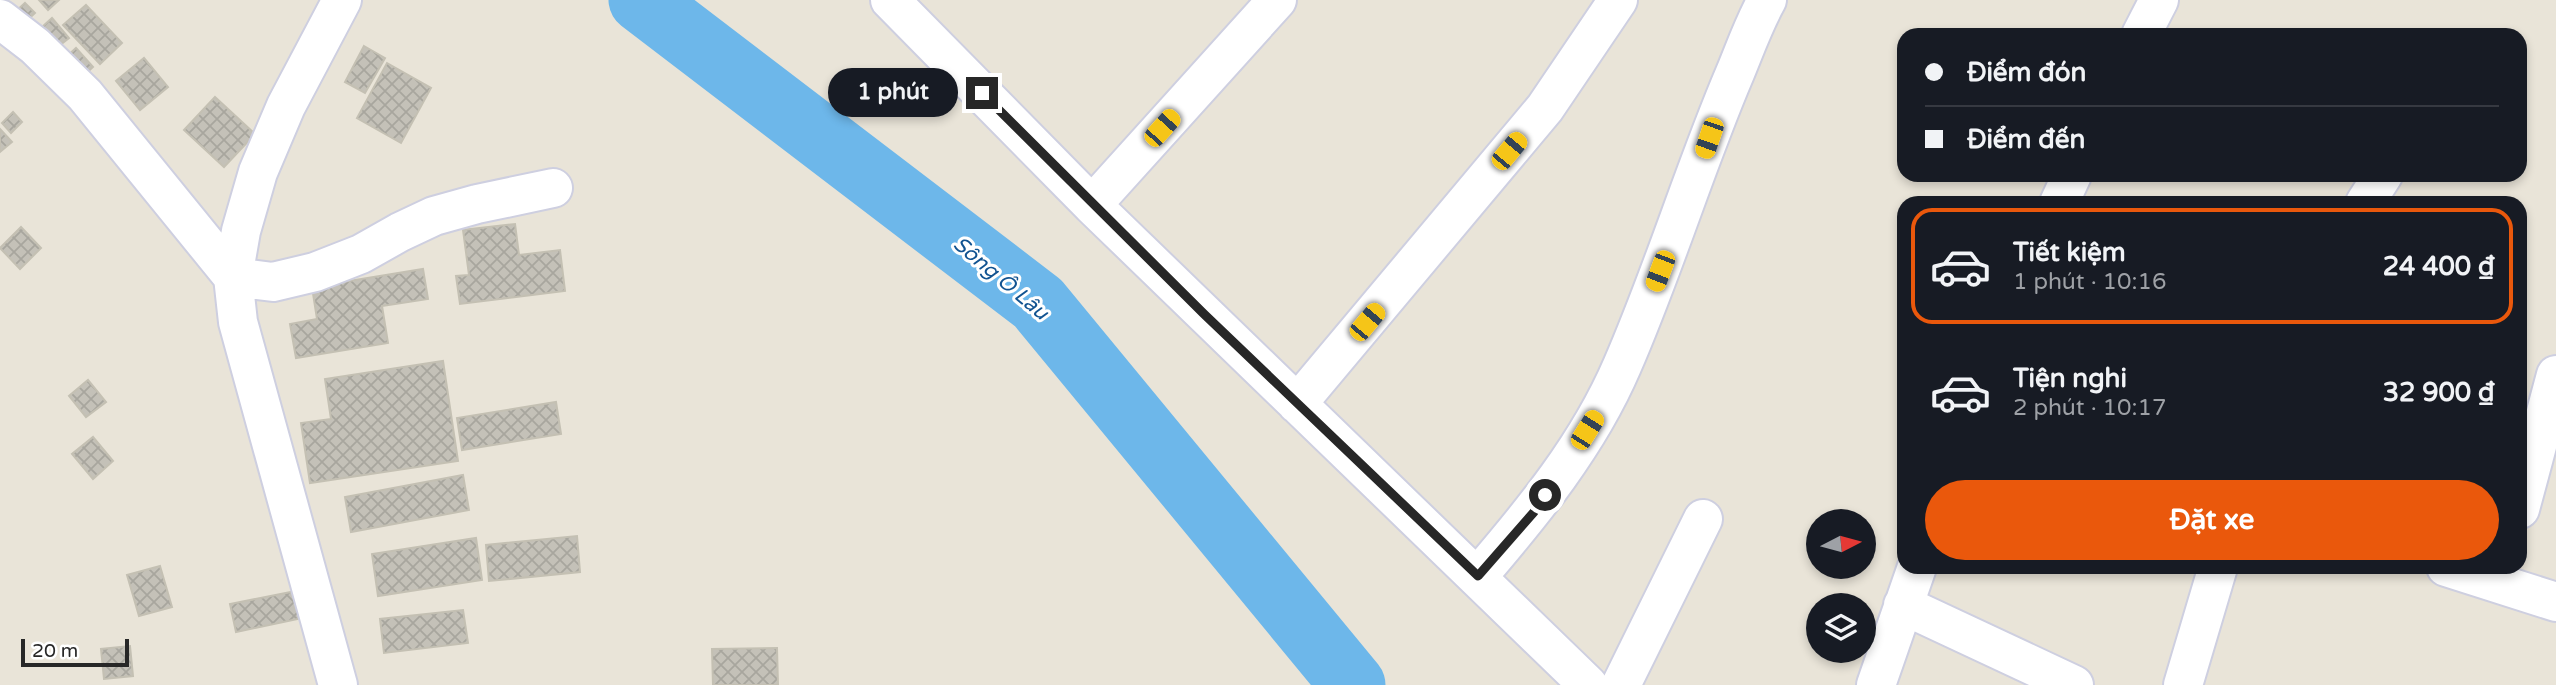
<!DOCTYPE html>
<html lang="vi">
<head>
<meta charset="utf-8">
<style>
	body { margin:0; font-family:"Varela Round",sans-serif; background:#20242c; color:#f1f3f6; height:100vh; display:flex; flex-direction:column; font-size:26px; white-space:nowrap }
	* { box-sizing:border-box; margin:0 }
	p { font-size:23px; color:#9ea1a6 }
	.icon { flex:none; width:38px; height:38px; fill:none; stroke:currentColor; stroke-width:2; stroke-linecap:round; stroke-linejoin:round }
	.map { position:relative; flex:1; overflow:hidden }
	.panel { position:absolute; left:1897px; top:196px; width:630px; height:378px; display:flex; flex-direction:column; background:#171b24; border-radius:21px; box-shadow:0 4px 10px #0003 }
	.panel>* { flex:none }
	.hud { position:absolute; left:1897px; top:28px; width:630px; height:154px; border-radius:21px; box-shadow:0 4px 10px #0003; display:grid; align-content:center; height:154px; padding:0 28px; background:#171b24 }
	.needle { width:46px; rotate:84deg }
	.tools { position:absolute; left:1806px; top:509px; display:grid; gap:14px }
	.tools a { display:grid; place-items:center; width:70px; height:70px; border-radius:50%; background:#171b24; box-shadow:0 4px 10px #0003; font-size:35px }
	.scale { position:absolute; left:21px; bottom:18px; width:108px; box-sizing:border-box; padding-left:7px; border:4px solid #272727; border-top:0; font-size:19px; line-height:24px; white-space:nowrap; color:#272727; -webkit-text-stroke:5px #fff; paint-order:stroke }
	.end { position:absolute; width:32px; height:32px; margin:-16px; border:9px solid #272727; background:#fff; box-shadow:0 0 0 4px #fff }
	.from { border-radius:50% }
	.bubble { position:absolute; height:49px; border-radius:24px; background:#171b24; box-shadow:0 4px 10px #0003; font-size:23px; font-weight:700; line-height:49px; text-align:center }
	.car { position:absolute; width:21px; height:42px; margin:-21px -10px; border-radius:9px; box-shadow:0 0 5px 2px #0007; background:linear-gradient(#f5c518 24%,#345 0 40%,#f5c518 0 76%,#345 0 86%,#f5c518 0) }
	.hud b { display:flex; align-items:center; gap:24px; height:66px; font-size:26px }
	.hud b+b { border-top:2px solid #363941 }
	.hud i { width:18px; height:18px; background:#f1f3f6 }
	ul { padding:12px 0 0; list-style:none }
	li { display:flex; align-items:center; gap:21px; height:116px; margin:0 14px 10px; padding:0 14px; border:4px solid transparent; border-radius:21px }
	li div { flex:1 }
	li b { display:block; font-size:26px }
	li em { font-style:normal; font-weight:700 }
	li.current { border-color:#ea580c }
	li>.icon { width:63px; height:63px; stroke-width:1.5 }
	.action { display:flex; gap:14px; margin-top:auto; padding:14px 28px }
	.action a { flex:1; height:80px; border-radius:42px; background:#ea580c; color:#fff; font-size:28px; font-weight:700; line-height:80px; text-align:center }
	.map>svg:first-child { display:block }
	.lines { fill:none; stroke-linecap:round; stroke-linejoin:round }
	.river { stroke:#6db7ea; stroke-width:65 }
	.building { fill:url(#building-cross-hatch); stroke:#c4c0b3; stroke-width:2 }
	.street-casing { stroke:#cecfe0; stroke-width:42 }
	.street { stroke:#fff; stroke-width:38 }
	.route { stroke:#272727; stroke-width:9 }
	.labels { text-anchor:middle; stroke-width:6; stroke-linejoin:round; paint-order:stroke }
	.water-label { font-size:21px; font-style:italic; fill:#115391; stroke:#fff }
</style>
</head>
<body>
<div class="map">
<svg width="2556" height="685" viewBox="0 0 2556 685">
	<defs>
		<pattern id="building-cross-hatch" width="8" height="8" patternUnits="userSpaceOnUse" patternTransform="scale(1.75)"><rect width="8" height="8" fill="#c4c1b8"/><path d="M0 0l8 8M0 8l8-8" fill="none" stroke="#a8a69e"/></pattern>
	</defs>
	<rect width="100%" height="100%" fill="#e9e4d8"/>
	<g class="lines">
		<path class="river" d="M641,0L1038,303L1353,685"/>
	</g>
	<path class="building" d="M39,0H59L48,10Z
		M25,3L35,13L24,23L14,13Z
		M86,5L122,43L100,64L63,25Z
		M52,18L69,38L59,46L42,27Z
		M364,46L385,58L365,93L345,82Z
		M76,48L93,67L82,77L65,58Z
		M144,58L168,87L140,110L116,81Z
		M387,63L431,88L401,143L357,118Z
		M215,97L255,134L224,167L184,130Z
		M13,112L22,122L11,133L2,123Z
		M0,129L12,142L0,152Z
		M515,224L519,255L560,250L565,291L460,304L456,276L469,275L463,230Z
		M21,227L41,248L20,269L0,248Z
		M423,269L428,299L382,306L388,343L296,358L290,324L317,319L312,287Z
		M443,361L458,461L310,483L301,423L331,419L325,379Z
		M88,380L106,402L86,417L69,396Z
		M556,402L561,434L462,450L457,418Z
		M93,437L113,461L93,479L72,454Z
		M463,475L469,510L351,532L345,497Z
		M577,536L580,572L489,581L486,545Z
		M476,538L482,580L378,596L372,554Z
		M160,566L172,607L139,616L127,575Z
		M301,590L307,617L236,632L230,604Z
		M463,610L468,643L384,653L380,619Z
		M130,646L133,676L104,679L101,649Z
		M777,648L778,685H713L712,649Z"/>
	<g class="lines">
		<g class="street-casing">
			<path id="street" d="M890,0L1092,205L1588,685
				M0,19L35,46L85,95L233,277L273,282L315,272L361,254L400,232L434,216L477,204L553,188
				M2141,35L2159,0
				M2059,203L2072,175
				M2365,203L2383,175
				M1092,205L1277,0
				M1297,404L1545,108L1618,0
				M2520,509L2556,375
				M2446,567L2556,602
				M1478,576C1533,512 1588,445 1622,366C1664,270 1694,169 1735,73C1745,49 1754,23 1767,0
				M1903,605L2074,685
				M338,685L238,322L233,277L241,231L258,172L286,106L342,0
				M1621,685L1703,519
				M1876,685L1917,567
				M2183,685L2218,567"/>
		</g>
		<use href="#street" class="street"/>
	</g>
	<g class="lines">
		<path class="route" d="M982,93L1204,314L1478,576L1534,512L1545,495"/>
	</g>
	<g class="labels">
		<g class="water-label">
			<text transform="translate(1001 278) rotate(40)" y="7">Sông Ô Lâu</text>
		</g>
	</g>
</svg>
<div class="tools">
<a><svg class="needle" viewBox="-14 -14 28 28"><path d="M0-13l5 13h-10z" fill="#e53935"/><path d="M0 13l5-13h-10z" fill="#9ea1a6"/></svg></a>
<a><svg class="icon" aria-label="layers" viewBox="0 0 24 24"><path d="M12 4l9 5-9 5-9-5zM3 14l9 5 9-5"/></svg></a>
</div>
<div class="scale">20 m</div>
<i class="end from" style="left:1545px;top:495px"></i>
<i class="end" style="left:982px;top:93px"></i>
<div class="bubble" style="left:828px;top:68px;width:130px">1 phút</div>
<i class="car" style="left:1162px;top:128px;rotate:42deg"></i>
<i class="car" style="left:1709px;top:138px;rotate:199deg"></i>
<i class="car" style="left:1509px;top:151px;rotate:40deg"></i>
<i class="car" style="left:1660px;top:271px;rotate:201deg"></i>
<i class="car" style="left:1367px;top:322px;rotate:40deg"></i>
<i class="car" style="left:1587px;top:430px;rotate:32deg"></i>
<div class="hud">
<b><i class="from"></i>Điểm đón</b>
<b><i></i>Điểm đến</b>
</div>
<section class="panel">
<ul>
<li class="current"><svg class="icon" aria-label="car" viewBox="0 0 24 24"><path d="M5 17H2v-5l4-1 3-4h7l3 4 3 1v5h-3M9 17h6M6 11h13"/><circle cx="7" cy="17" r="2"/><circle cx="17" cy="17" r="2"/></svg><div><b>Tiết kiệm</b><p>1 phút · 10:16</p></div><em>24 400 ₫</em></li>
<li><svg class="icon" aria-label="car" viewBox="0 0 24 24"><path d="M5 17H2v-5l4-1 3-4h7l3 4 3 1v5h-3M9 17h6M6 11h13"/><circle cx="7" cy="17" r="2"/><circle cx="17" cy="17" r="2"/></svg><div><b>Tiện nghi</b><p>2 phút · 10:17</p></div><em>32 900 ₫</em></li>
</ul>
<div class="action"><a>Đặt xe</a></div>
</section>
</div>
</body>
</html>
